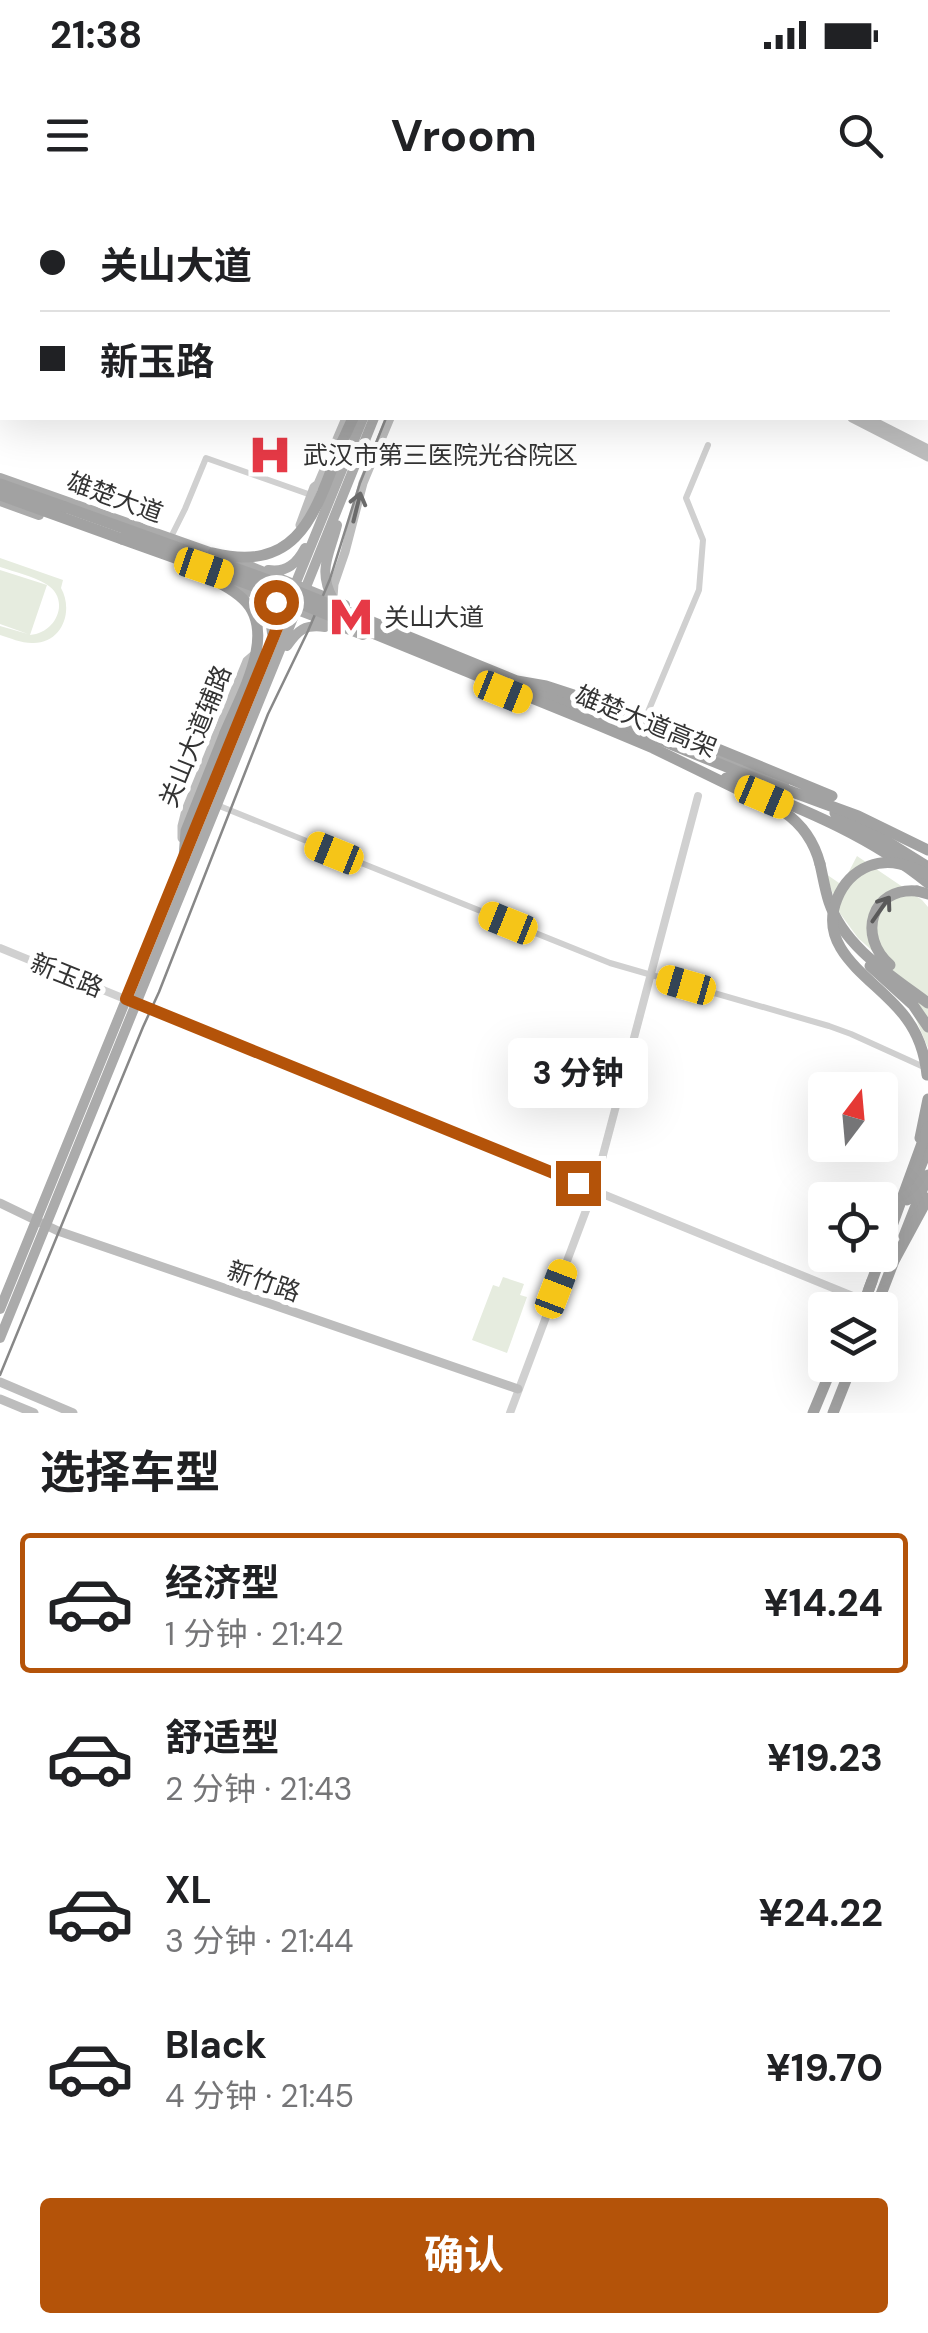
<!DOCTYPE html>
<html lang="zh">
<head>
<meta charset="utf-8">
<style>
	body { margin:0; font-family:"DM Sans","Noto Sans SC",sans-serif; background:#f2f2f2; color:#202124; height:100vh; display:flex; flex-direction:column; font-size:38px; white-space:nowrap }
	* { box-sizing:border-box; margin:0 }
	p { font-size:32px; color:#757577 }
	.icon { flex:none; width:55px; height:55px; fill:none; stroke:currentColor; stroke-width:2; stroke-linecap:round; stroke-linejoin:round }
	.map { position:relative; height:1213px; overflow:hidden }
	.panel { display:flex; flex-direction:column; background:#fff; flex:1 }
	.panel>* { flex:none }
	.guide { position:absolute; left:0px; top:0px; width:930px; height:220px; box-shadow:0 10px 40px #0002; display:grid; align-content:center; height:220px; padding:0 40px; background:#fff }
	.needle { width:65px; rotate:16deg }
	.fabs { position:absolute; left:808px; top:872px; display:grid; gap:20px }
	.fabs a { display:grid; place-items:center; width:90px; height:90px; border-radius:10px; background:#fff; box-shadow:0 10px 40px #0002; font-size:50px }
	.end { position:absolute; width:45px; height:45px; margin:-22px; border:12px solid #b45309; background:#fff; box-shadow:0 0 0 5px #fff }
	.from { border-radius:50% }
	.bubble { position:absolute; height:70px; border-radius:10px; background:#fff; box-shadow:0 10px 40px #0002; font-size:32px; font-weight:700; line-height:70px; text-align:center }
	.car { position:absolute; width:30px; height:60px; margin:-30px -15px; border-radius:12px; box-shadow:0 0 8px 2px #0007; background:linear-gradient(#f5c518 24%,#345 0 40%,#f5c518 0 76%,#345 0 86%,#f5c518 0) }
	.guide b { display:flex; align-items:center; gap:35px; height:95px; font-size:38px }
	.guide b+b { border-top:2px solid #e0e0e0 }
	.guide i { width:25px; height:25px; background:#202124 }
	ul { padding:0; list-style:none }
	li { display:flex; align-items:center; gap:30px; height:140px; margin:0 20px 15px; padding:0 20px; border:5px solid transparent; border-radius:10px }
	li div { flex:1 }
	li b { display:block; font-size:38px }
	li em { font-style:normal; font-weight:700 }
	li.selected { border-color:#b45309 }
	li>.icon { width:90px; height:90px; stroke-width:1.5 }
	h2 { padding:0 40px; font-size:45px; line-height:120px }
	.primary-button { display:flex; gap:20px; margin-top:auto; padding:20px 40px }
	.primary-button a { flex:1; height:115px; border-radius:10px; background:#b45309; color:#fff; font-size:40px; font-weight:700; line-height:115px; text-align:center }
	.status { display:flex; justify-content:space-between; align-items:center; height:70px; padding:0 50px; background:#fff; direction:ltr }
	.status svg { height:28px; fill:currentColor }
	header { display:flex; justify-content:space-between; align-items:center; height:130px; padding:0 40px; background:#fff; font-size:45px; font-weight:700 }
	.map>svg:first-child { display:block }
	.green { fill:#e6ecdf }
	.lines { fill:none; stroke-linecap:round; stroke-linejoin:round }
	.minor { stroke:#d0d0d0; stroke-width:6 }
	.tertiary { stroke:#d0d0d0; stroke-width:8 }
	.secondary { stroke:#bdbdbd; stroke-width:9 }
	.primary { stroke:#ababab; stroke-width:10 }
	.trunk { stroke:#a2a2a2; stroke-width:11 }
	.tram { stroke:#888; stroke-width:2.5 }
	.trunk-bridge { stroke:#a2a2a2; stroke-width:11 }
	.oneway { stroke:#6a6a6a }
	.oneway2 { stroke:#5a5a5a }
	.route { stroke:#b45309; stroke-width:12 }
	.labels { text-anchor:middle; stroke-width:10; stroke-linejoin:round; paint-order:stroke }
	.poi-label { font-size:25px; fill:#333; stroke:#fff; text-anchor:start }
	.street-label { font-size:25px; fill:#333; stroke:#fff }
</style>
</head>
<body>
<div class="status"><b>21:38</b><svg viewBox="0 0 49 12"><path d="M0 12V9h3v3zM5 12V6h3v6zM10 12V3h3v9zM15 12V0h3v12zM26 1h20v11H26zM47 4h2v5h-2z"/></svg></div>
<header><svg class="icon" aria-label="menu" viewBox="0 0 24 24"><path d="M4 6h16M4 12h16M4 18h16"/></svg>Vroom<svg class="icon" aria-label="search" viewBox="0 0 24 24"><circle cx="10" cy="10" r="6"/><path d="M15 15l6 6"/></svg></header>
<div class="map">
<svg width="928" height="1213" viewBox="0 0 928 1213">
	<rect width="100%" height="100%" fill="#fff"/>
	<path class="green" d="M0,358L63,380L61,388C74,411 62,444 32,443C21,443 10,438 0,435V426L28,434L0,424V370L47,385L30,435C57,433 71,399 46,384C33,376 15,372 0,367Z
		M857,656L922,700L928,707V848L912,810L885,762L858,738L839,712L826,674L842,685Z
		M503,1077L524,1084L520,1095L527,1097L507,1153L472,1140L493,1085L499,1087Z"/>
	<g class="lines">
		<path class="minor" d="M327,0L333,2
			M171,337L185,309L206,258L311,295
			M645,519L699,390L703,340L686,298L708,245
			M217,605L610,763L829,826L851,834L926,868"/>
		<path class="tertiary" d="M106,0L108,2
			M841,0L848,2
			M239,2V0
			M921,2L922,0
			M0,748L860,1099
			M510,1213L594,989L698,596"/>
		<path class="secondary" d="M482,2L483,0
			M852,218L928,257
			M867,218L928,249
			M300,325L314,287L318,284L346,218
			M333,397L334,384L345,352L363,283L390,218
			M182,638V626L186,610L247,461L254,455
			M0,1003L58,1031L518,1189
			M0,1182L73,1213
			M0,1199L34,1213"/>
		<path class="primary" d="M449,2L450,0
			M461,2L462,0
			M0,278L252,367L345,405
			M0,301L39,315
			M268,370C287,373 297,363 305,348
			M229,384L363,435
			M304,392L374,218
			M333,399C317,370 330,354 337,325
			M258,400L269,411L272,433
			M287,446C298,430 305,424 325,427
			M601,509L784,584
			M0,1109L363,218
			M0,1138L297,408"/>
		<path class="trunk" d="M343,240L353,218
			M0,284L65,307
			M0,295L122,339
			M525,485L749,576
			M726,578C797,607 868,634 928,683
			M835,613L867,629L928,667
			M184,658L186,631L225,533
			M820,664C823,677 825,690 829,702C844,747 892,776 928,803
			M890,765C857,736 871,687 917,691
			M870,766L913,805L928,827
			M920,938L928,899
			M907,1000L928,948
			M904,1036L928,975
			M861,1110L872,1081
			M875,1110L897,1053
			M813,1213L833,1165
			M833,1213L852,1165"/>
		<path class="tram" d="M472,2L473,0
			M0,1175L143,827L159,792L268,514L308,431L330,379L360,283L386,218"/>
		<path class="trunk-bridge" d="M65,307L282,385L517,481L546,486L635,515L832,596
			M122,339L279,395L598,525L653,548L784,612C803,625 814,641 820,664
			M213,353C303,375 316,307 343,240
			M194,371C211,379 229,386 243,399C279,432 240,496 225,533
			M743,574L858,616L928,650
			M917,691L928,694
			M927,875C925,855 918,834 906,818C880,781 815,753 837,699C843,684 854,672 869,666C890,658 909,665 928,675
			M895,1059L928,998
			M869,1089L928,927"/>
	</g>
	<defs><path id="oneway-shaft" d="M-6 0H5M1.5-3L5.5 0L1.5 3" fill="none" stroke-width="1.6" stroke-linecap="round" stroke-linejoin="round" transform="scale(2.5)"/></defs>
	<use class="oneway" href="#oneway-shaft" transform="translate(357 307) rotate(-76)"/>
	<use class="oneway2" href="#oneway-shaft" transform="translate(881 709) rotate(-55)"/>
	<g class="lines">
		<path class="route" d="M276,402L286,406L126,799L578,983"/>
	</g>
	<defs>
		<g id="hospital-bare" transform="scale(3.45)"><path d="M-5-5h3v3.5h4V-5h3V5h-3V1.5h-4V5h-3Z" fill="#e63946" stroke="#fff" stroke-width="2.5" paint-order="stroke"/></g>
		<g id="metro-bare" transform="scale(3.45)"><path d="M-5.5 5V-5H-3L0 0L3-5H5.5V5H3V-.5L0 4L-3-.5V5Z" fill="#e63946" stroke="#fff" stroke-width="2.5" paint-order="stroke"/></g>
	</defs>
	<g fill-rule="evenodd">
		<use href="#hospital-bare" x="270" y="255"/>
		<use href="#metro-bare" x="351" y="417"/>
	</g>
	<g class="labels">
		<g class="poi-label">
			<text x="303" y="264">武汉市第三医院光谷院区</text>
			<text x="384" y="426">关山大道</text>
		</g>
		<g class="street-label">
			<text transform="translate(115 297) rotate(20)" y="9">雄楚大道</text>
			<text transform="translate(646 521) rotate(22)" y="9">雄楚大道高架</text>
			<text transform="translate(195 536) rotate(-68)" y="9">关山大道辅路</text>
			<text transform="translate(67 775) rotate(22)" y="9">新玉路</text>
			<text transform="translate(264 1081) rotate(19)" y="9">新竹路</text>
		</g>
	</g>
</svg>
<div class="fabs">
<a><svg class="needle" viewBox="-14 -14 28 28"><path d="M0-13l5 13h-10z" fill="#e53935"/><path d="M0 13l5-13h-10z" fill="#757577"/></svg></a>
<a><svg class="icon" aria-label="locate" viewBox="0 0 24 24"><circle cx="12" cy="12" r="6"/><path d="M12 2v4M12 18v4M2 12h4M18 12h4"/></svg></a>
<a><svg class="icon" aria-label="layers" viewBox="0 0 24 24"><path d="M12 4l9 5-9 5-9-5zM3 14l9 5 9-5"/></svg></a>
</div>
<i class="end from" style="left:276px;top:402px"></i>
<i class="end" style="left:578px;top:983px"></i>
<div class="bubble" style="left:508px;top:838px;width:140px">3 分钟</div>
<i class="car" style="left:204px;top:368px;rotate:109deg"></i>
<i class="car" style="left:503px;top:492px;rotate:112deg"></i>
<i class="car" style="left:764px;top:597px;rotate:113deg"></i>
<i class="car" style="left:334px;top:653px;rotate:292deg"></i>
<i class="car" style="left:508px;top:723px;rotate:292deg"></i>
<i class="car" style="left:686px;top:785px;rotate:286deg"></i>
<i class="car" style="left:556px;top:1089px;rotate:21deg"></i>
<div class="guide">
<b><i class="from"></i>关山大道</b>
<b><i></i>新玉路</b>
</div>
</div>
<section class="panel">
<h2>选择车型</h2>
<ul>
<li class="selected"><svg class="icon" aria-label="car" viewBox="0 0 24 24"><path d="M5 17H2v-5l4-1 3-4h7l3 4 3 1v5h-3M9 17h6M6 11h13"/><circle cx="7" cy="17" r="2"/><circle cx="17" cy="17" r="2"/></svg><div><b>经济型</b><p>1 分钟 · 21:42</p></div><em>¥14.24</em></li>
<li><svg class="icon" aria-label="car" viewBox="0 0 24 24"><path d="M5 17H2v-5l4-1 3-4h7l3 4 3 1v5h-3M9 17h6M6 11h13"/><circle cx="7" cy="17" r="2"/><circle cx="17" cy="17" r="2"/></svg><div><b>舒适型</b><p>2 分钟 · 21:43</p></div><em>¥19.23</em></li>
<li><svg class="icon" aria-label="car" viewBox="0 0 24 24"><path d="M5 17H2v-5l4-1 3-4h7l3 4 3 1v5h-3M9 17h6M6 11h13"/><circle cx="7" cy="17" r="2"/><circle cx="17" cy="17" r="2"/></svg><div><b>XL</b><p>3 分钟 · 21:44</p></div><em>¥24.22</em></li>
<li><svg class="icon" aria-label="car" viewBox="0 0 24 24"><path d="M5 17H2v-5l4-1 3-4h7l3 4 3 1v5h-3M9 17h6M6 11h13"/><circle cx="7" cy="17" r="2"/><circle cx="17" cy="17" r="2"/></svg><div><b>Black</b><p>4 分钟 · 21:45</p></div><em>¥19.70</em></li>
</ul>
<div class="primary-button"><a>确认</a></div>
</section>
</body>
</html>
